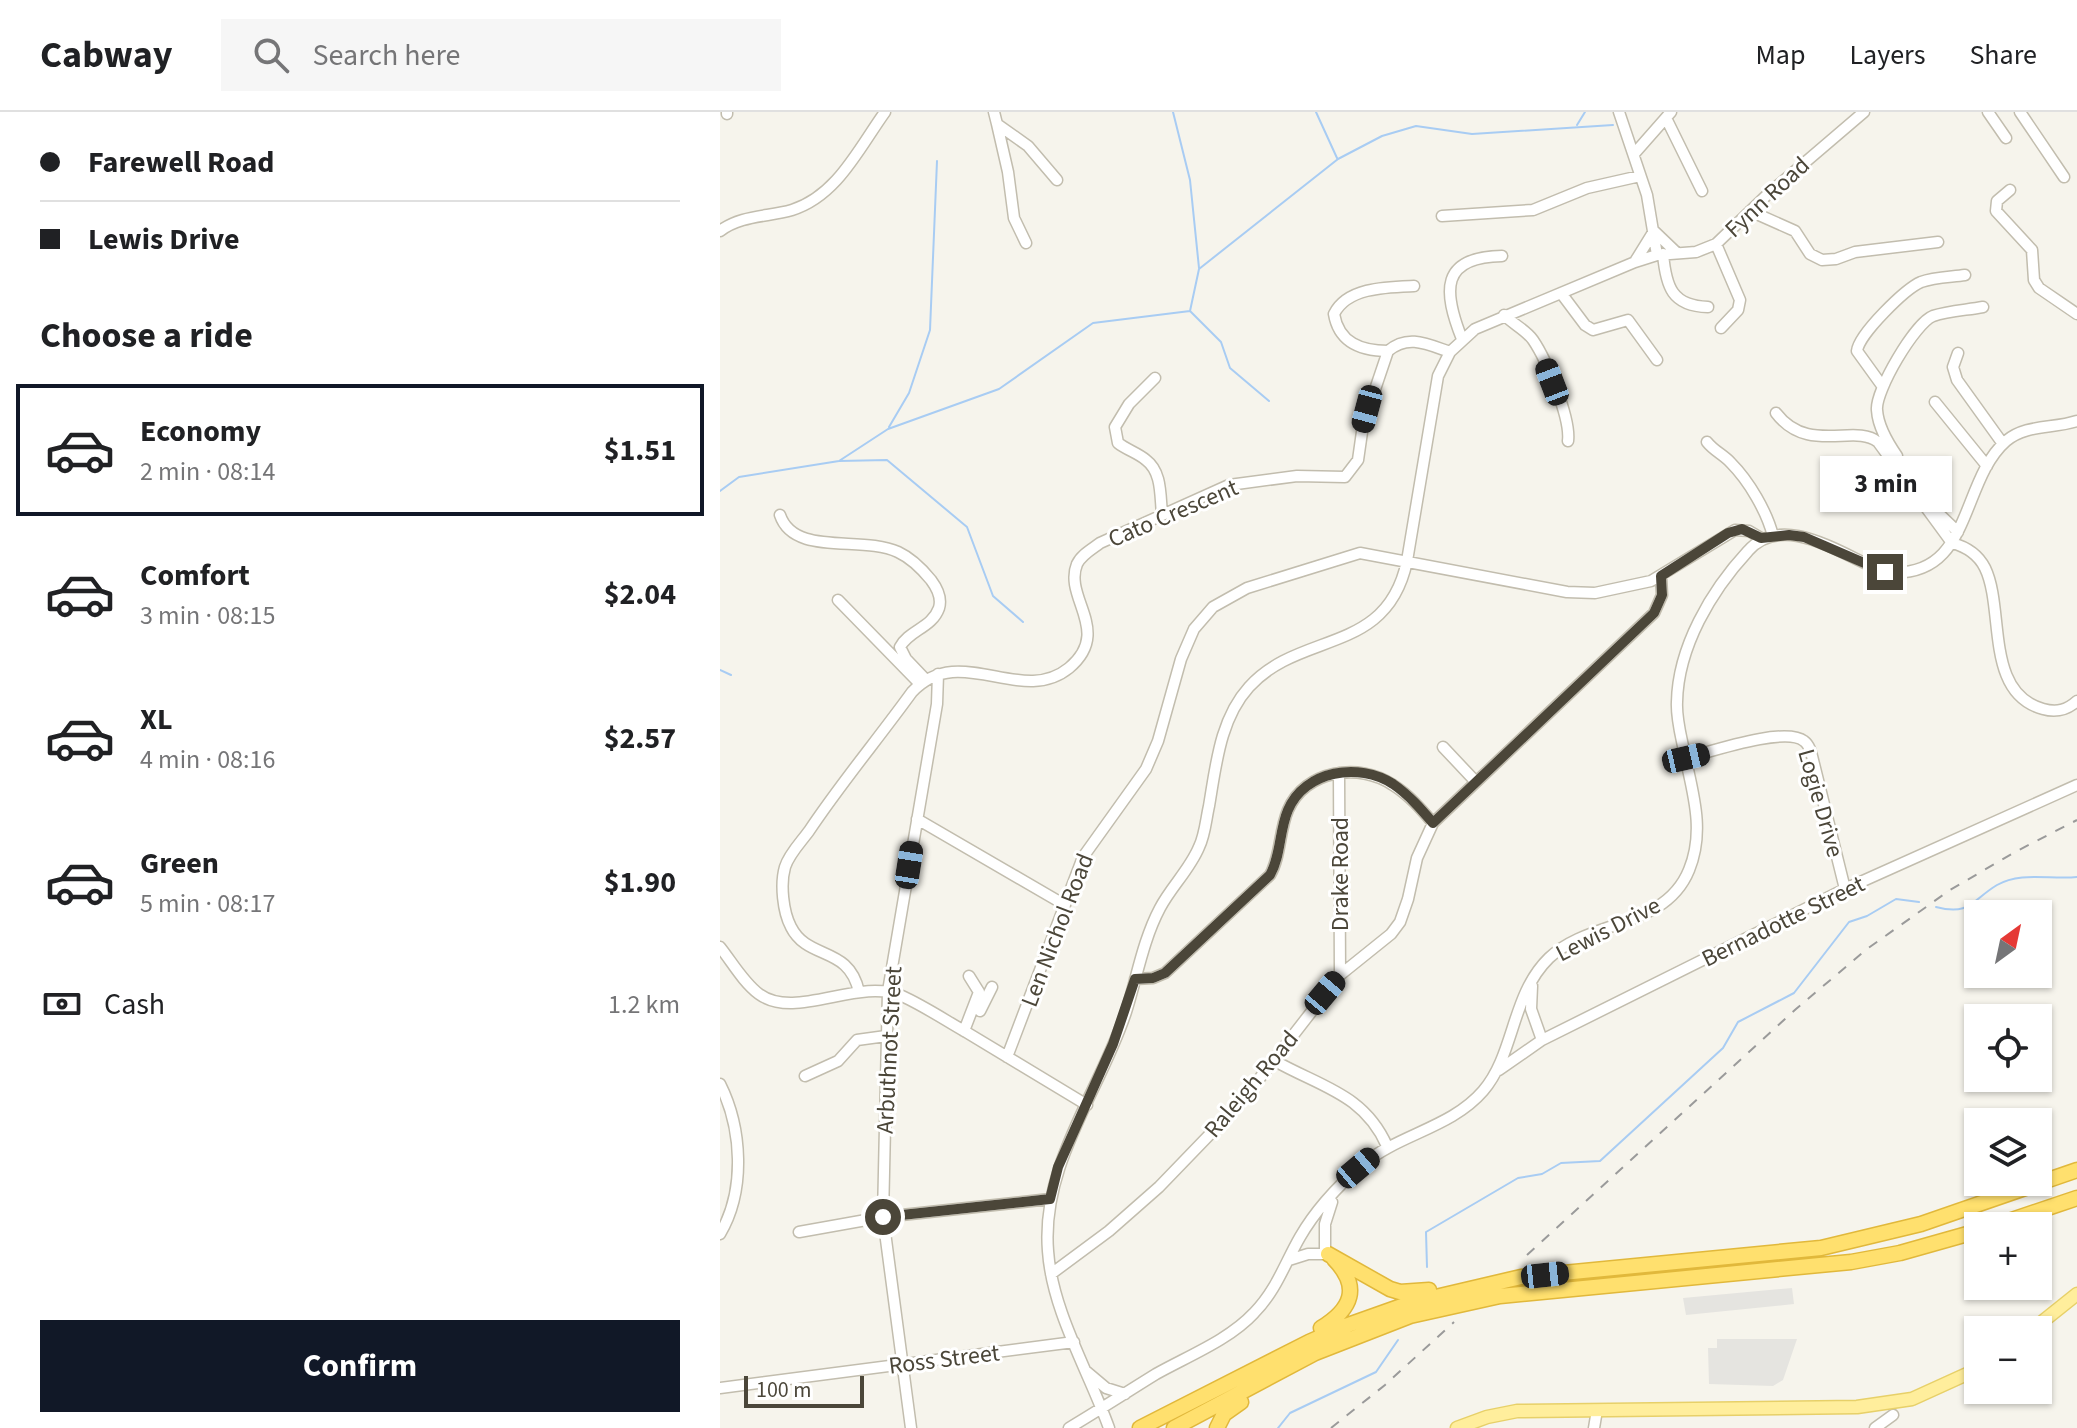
<!DOCTYPE html>
<html lang="en">
<head>
<meta charset="utf-8">
<style>
	body { margin:0; font-family:"Source Sans 3",sans-serif; background:#f6f6f6; color:#202124; height:100vh; display:flex; flex-direction:column; font-size:30px; white-space:nowrap }
	* { box-sizing:border-box; margin:0 }
	p { font-size:26px; color:#757577 }
	.icon { flex:none; width:44px; height:44px; fill:none; stroke:currentColor; stroke-width:2; stroke-linecap:round; stroke-linejoin:round }
	.map { position:relative; flex:1; overflow:hidden }
	.side { display:flex; flex-direction:column; background:#fff; width:720px }
	.side>* { flex:none }
	.guide { display:grid; align-content:center; height:176px; padding:0 40px; background:#fff }
	.needle { width:52px; rotate:33deg }
	.buttons { position:absolute; left:1244px; top:788px; display:grid; gap:16px }
	.buttons a { display:grid; place-items:center; width:88px; height:88px; border-radius:0px; background:#fff; box-shadow:0 2px 6px #0004; font-size:40px }
	.scale { position:absolute; left:24px; bottom:20px; width:120px; box-sizing:border-box; padding-left:8px; border:4px solid #4b4639; border-top:0; font-size:22px; line-height:28px; white-space:nowrap; color:#4b4639; -webkit-text-stroke:6px #fff; paint-order:stroke }
	.end { position:absolute; width:36px; height:36px; margin:-18px; border:10px solid #4b4639; background:#fff; box-shadow:0 0 0 4px #fff }
	.from { border-radius:50% }
	.bubble { position:absolute; height:56px; border-radius:0px; background:#fff; box-shadow:0 2px 6px #0004; font-size:26px; font-weight:700; line-height:56px; text-align:center }
	.car { position:absolute; width:24px; height:48px; margin:-24px -12px; border-radius:10px; box-shadow:0 0 6px 2px #0007; background:linear-gradient(#222 24%,#8ab4d8 0 40%,#222 0 76%,#8ab4d8 0 86%,#222 0) }
	.guide b { display:flex; align-items:center; gap:28px; height:76px; font-size:30px }
	.guide b+b { border-top:2px solid #e0e0e0 }
	.guide i { width:20px; height:20px; background:#202124 }
	ul { padding:0; list-style:none }
	li { display:flex; align-items:center; gap:24px; height:132px; margin:0 16px 12px; padding:0 24px; border:4px solid transparent; border-radius:0px }
	li div { flex:1 }
	li b { display:block; font-size:30px }
	li em { font-style:normal; font-weight:700 }
	li.on { border-color:#111827 }
	li>.icon { width:72px; height:72px; stroke-width:1.5 }
	h2 { padding:0 40px; font-size:36px; line-height:96px }
	.pay { display:flex; align-items:center; gap:20px; height:88px; padding:0 40px; font-size:30px }
	.pay p { margin-inline-start:auto }
	.cta { display:flex; gap:16px; margin-top:auto; padding:16px 40px }
	.cta a { flex:1; height:92px; border-radius:0px; background:#111827; color:#fff; font-size:32px; font-weight:700; line-height:92px; text-align:center }
	header { display:flex; align-items:center; gap:48px; box-sizing:border-box; height:112px; padding:0 40px; background:#fff; border-bottom:2px solid #e0e0e0 }
	header strong { font-size:38px }
	nav { display:flex; gap:44px; margin-inline-start:auto; font-size:28px }
	.search { width:560px; height:72px; background:#f6f6f6; display:flex; align-items:center; gap:20px; box-sizing:border-box; padding:0 28px; border-radius:0px; color:#757577; font-size:30px }
	main { display:flex; flex:1; min-height:0 }
	.map>svg:first-child { display:block }
	.parking { fill:#e5e4e0 }
	.lines { fill:none; stroke-linecap:round; stroke-linejoin:round }
	.stream { stroke:#a8ccf3; stroke-width:2 }
	.minor-casing { stroke:#c2bdae; stroke-width:13 }
	.major-casing { stroke:#e7d069; stroke-width:15 }
	.highway-casing { stroke:#e1b83b; stroke-width:17 }
	.minor { stroke:#fff; stroke-width:10 }
	.major { stroke:#ffee9c; stroke-width:12 }
	.highway { stroke:#ffe06e; stroke-width:14 }
	.rail { stroke:#9a9a9a; stroke-width:2; stroke-dasharray:10 10; stroke-linecap:butt }
	.route { stroke:#4b4639; stroke-width:10 }
	.labels { text-anchor:middle; stroke-width:6; stroke-linejoin:round; paint-order:stroke }
	.street-label { font-size:24px; fill:#4b4639; stroke:#fff }
</style>
</head>
<body>
<header>
<strong>Cabway</strong>
<div class="search"><svg class="icon" aria-label="search" viewBox="0 0 24 24"><circle cx="10" cy="10" r="6"/><path d="M15 15l6 6"/></svg>Search here</div>
<nav><a>Map</a><a>Layers</a><a>Share</a></nav>
</header>
<main>
<section class="side">
<div class="guide">
<b><i class="from"></i>Farewell Road</b>
<b><i></i>Lewis Drive</b>
</div>
<h2>Choose a ride</h2>
<ul>
<li class="on"><svg class="icon" aria-label="car" viewBox="0 0 24 24"><path d="M5 17H2v-5l4-1 3-4h7l3 4 3 1v5h-3M9 17h6M6 11h13"/><circle cx="7" cy="17" r="2"/><circle cx="17" cy="17" r="2"/></svg><div><b>Economy</b><p>2 min · 08:14</p></div><em>$1.51</em></li>
<li><svg class="icon" aria-label="car" viewBox="0 0 24 24"><path d="M5 17H2v-5l4-1 3-4h7l3 4 3 1v5h-3M9 17h6M6 11h13"/><circle cx="7" cy="17" r="2"/><circle cx="17" cy="17" r="2"/></svg><div><b>Comfort</b><p>3 min · 08:15</p></div><em>$2.04</em></li>
<li><svg class="icon" aria-label="car" viewBox="0 0 24 24"><path d="M5 17H2v-5l4-1 3-4h7l3 4 3 1v5h-3M9 17h6M6 11h13"/><circle cx="7" cy="17" r="2"/><circle cx="17" cy="17" r="2"/></svg><div><b>XL</b><p>4 min · 08:16</p></div><em>$2.57</em></li>
<li><svg class="icon" aria-label="car" viewBox="0 0 24 24"><path d="M5 17H2v-5l4-1 3-4h7l3 4 3 1v5h-3M9 17h6M6 11h13"/><circle cx="7" cy="17" r="2"/><circle cx="17" cy="17" r="2"/></svg><div><b>Green</b><p>5 min · 08:17</p></div><em>$1.90</em></li>
</ul>
<div class="pay"><svg class="icon" aria-label="cash" viewBox="0 0 24 24"><path d="M3 7h18v10H3z"/><circle cx="12" cy="12" r="2"/></svg>Cash<p>1.2 km</p></div>
<div class="cta"><a>Confirm</a></div>
</section>
<div class="map">
<svg width="1357" height="1316" viewBox="0 0 1357 1316">
	<rect width="100%" height="100%" fill="#f6f4ec"/>
	<path class="parking" d="M1072,1176L1074,1192L966,1203L963,1186Z
		M997,1227H1077L1063,1268L1053,1274L989,1272L988,1236H997Z"/>
	<g class="lines">
		<path class="stream" d="M453,0L470,68L479,156
			M596,0L617,46
			M857,13L865,0
			M470,199L501,230L510,256L549,289
			M169,315L189,281L210,218L217,49
			M119,349L167,348L247,415L273,484L303,510
			M0,379L19,365L119,349L168,317L279,277L373,211L470,199L479,157L618,47L662,24L696,14L752,22L893,13
			M0,558L11,563
			M1216,795C1250,804 1252,788 1277,773C1301,759 1331,768 1357,765
			M707,1155L706,1120L798,1066L822,1062L841,1051L880,1049L1003,936L1018,910L1074,881L1129,810L1147,804L1176,787L1199,790
			M558,1316L570,1301L656,1260L678,1228"/>
		<g class="minor-casing">
			<path id="minor" d="M274,0L277,12L308,34L337,68
				M899,0L927,83L937,143
				M1268,0L1286,26
				M1300,0L1344,65
				M7,2V0
				M946,6L982,79
				M277,12L288,60L294,106L306,131
				M914,42L951,0
				M1290,78L1277,89L1276,99L1312,138L1314,168L1319,176L1357,202
				M1030,99L1075,119L1090,142L1102,148L1116,147L1135,140L1218,130
				M722,104L813,98L867,76L920,64
				M0,119C21,103 48,105 72,98C117,84 139,36 165,0
				M996,132L1020,188L1018,198L1001,216
				M943,142C946,175 952,194 988,195
				M916,148L934,119L957,141
				M841,181L865,213L873,218L908,208L937,248
				M784,203C793,212 806,218 813,228C826,247 851,306 848,329
				M742,227C723,179 720,145 782,144
				M668,239C641,239 619,231 614,202C627,175 668,175 694,174
				M1238,241L1233,255L1237,268L1283,332
				M435,266L409,292L395,315L398,331C407,338 418,341 426,348C442,360 440,383 442,402
				M1163,275L1137,239C1139,222 1185,177 1201,170C1214,165 1231,165 1245,163
				M1215,290L1267,354
				M1056,301C1088,343 1135,311 1158,330L1232,431C1247,435 1258,442 1265,456C1285,497 1264,581 1323,597C1337,601 1347,598 1357,589
				M987,330C994,339 1004,343 1011,351C1029,369 1047,400 1053,424
				M1177,344C1168,331 1158,315 1157,298C1155,279 1195,211 1213,204C1228,199 1247,198 1263,195
				M1216,399L1238,420
				M60,403C74,445 142,423 178,440C191,446 202,457 211,468C217,476 222,486 219,496C212,516 189,518 180,535L186,547L206,568
				M118,488L200,572
				M723,635L756,670
				M966,646C990,640 1065,614 1084,629C1091,634 1092,645 1094,652L1125,777
				M619,661L620,863
				M197,707L345,793
				M0,835C12,850 23,870 39,882C76,909 138,865 182,884C204,894 225,908 246,920C286,944 326,968 367,993
				M415,867L433,866L445,861L550,763C561,744 559,719 568,698C585,658 639,650 673,673C689,683 701,697 713,711
				M812,874L811,897L822,928
				M139,880C129,833 88,849 71,815C63,800 60,772 65,755C69,742 81,730 89,719C121,671 158,627 192,580C240,529 301,595 349,556C393,519 343,486 357,452C361,443 372,437 380,431L509,373L577,364L625,365L638,348L643,313L668,239C688,222 707,232 730,240
				M260,899L272,875
				M244,919L259,880L249,864
				M287,945L363,745L426,657L438,629L461,547L474,517L493,495L527,476L640,441L847,480L875,481L931,469L1015,418L1029,419L1041,426
				M555,949C601,975 644,982 667,1034
				M779,958L822,928L1125,777L1357,673
				M85,964L118,949L137,928L166,924
				M0,972C22,1016 26,1078 0,1122
				M79,1120L163,1105L330,1087
				M605,1141V1112L612,1090
				M569,1148L588,1142H608
				M331,1162L389,1119L439,1075L522,989L620,863L671,822L680,810L688,787L697,746L713,711L934,501L942,483L941,464
				M367,1260L386,1276L405,1282
				M0,1276L354,1230
				M191,1316L163,1105L168,879L217,592L218,562
				M349,1316C379,1298 407,1280 436,1262C468,1244 509,1228 534,1201C556,1179 565,1151 580,1125C595,1099 619,1073 642,1053C679,1022 731,1016 763,979C795,942 791,883 829,846C870,807 945,817 969,758C985,719 973,682 965,644C962,627 956,608 957,590C958,535 991,479 1028,439C1064,398 1126,446 1165,460C1253,469 1239,370 1286,329C1306,312 1333,317 1357,309
				M389,1316C369,1260 332,1199 328,1139C321,1052 380,979 406,900C417,865 423,828 440,796C451,775 470,757 479,735C485,723 486,707 489,694C496,653 500,607 529,575C580,518 667,544 687,449L718,264L730,240L755,217L915,150L937,143L976,140L996,132L1048,82L1144,0
				M874,1316L877,1298
				M1155,1316L1173,1303"/>
		</g>
		<g class="major-casing">
			<path id="major" d="M1312,1218L1357,1182
				M737,1316L767,1305L797,1299L1137,1295L1192,1287L1258,1257"/>
		</g>
		<g class="highway-casing">
			<path id="highway" d="M1274,1114L1357,1086
				M608,1142L670,1177L680,1180L709,1178
				M601,1216C632,1197 641,1175 614,1147
				M420,1316L589,1230L628,1213L690,1191L801,1165L1101,1136L1201,1112L1357,1058
				M454,1316L595,1241L690,1204L780,1184L1131,1150L1180,1141L1258,1119
				M497,1316L504,1302L521,1290"/>
		</g>
		<use href="#minor" class="minor"/>
		<use href="#major" class="major"/>
		<use href="#highway" class="highway"/>
		<path class="rail" d="M807,1143L1076,897L1147,837L1230,778L1295,740L1357,708
			M611,1316L665,1273L734,1210"/>
	</g>
	<g class="lines">
		<path class="route" d="M163,1105L330,1087L338,1055L393,932L415,867L433,866L445,861L550,763C561,744 559,719 568,698C585,658 639,650 673,672C689,683 701,697 713,711L934,501L942,483L941,464L1008,421L1022,417L1041,426L1069,423L1084,425L1165,460"/>
	</g>
	<g class="labels">
		<g class="street-label">
			<text transform="translate(1047 85) rotate(-43)" y="8">Fynn Road</text>
			<text transform="translate(453 401) rotate(-23)" y="8">Cato Crescent</text>
			<text transform="translate(1101 691) rotate(74)" y="8">Logie Drive</text>
			<text transform="translate(620 762) rotate(-90)" y="8">Drake Road</text>
			<text transform="translate(1063 809) rotate(-26)" y="8">Bernadotte Street</text>
			<text transform="translate(888 817) rotate(-27)" y="8">Lewis Drive</text>
			<text transform="translate(337 818) rotate(-69)" y="8">Len Nichol Road</text>
			<text transform="translate(169 938) rotate(-87)" y="8">Arbuthnot Street</text>
			<text transform="translate(531 972) rotate(-50)" y="8">Raleigh Road</text>
			<text transform="translate(224 1247) rotate(-7)" y="8">Ross Street</text>
		</g>
	</g>
</svg>
<div class="buttons">
<a><svg class="needle" viewBox="-14 -14 28 28"><path d="M0-13l5 13h-10z" fill="#e53935"/><path d="M0 13l5-13h-10z" fill="#757577"/></svg></a>
<a><svg class="icon" aria-label="locate" viewBox="0 0 24 24"><circle cx="12" cy="12" r="6"/><path d="M12 2v4M12 18v4M2 12h4M18 12h4"/></svg></a>
<a><svg class="icon" aria-label="layers" viewBox="0 0 24 24"><path d="M12 4l9 5-9 5-9-5zM3 14l9 5 9-5"/></svg></a>
<a>+</a>
<a>−</a>
</div>
<div class="scale">100 m</div>
<i class="end from" style="left:163px;top:1105px"></i>
<i class="end" style="left:1165px;top:460px"></i>
<div class="bubble" style="left:1100px;top:344px;width:132px">3 min</div>
<i class="car" style="left:832px;top:270px;rotate:339deg"></i>
<i class="car" style="left:647px;top:297px;rotate:195deg"></i>
<i class="car" style="left:966px;top:646px;rotate:77deg"></i>
<i class="car" style="left:189px;top:753px;rotate:9deg"></i>
<i class="car" style="left:605px;top:881px;rotate:40deg"></i>
<i class="car" style="left:638px;top:1056px;rotate:50deg"></i>
<i class="car" style="left:825px;top:1163px;rotate:84deg"></i>
</div>
</main>
</body>
</html>
